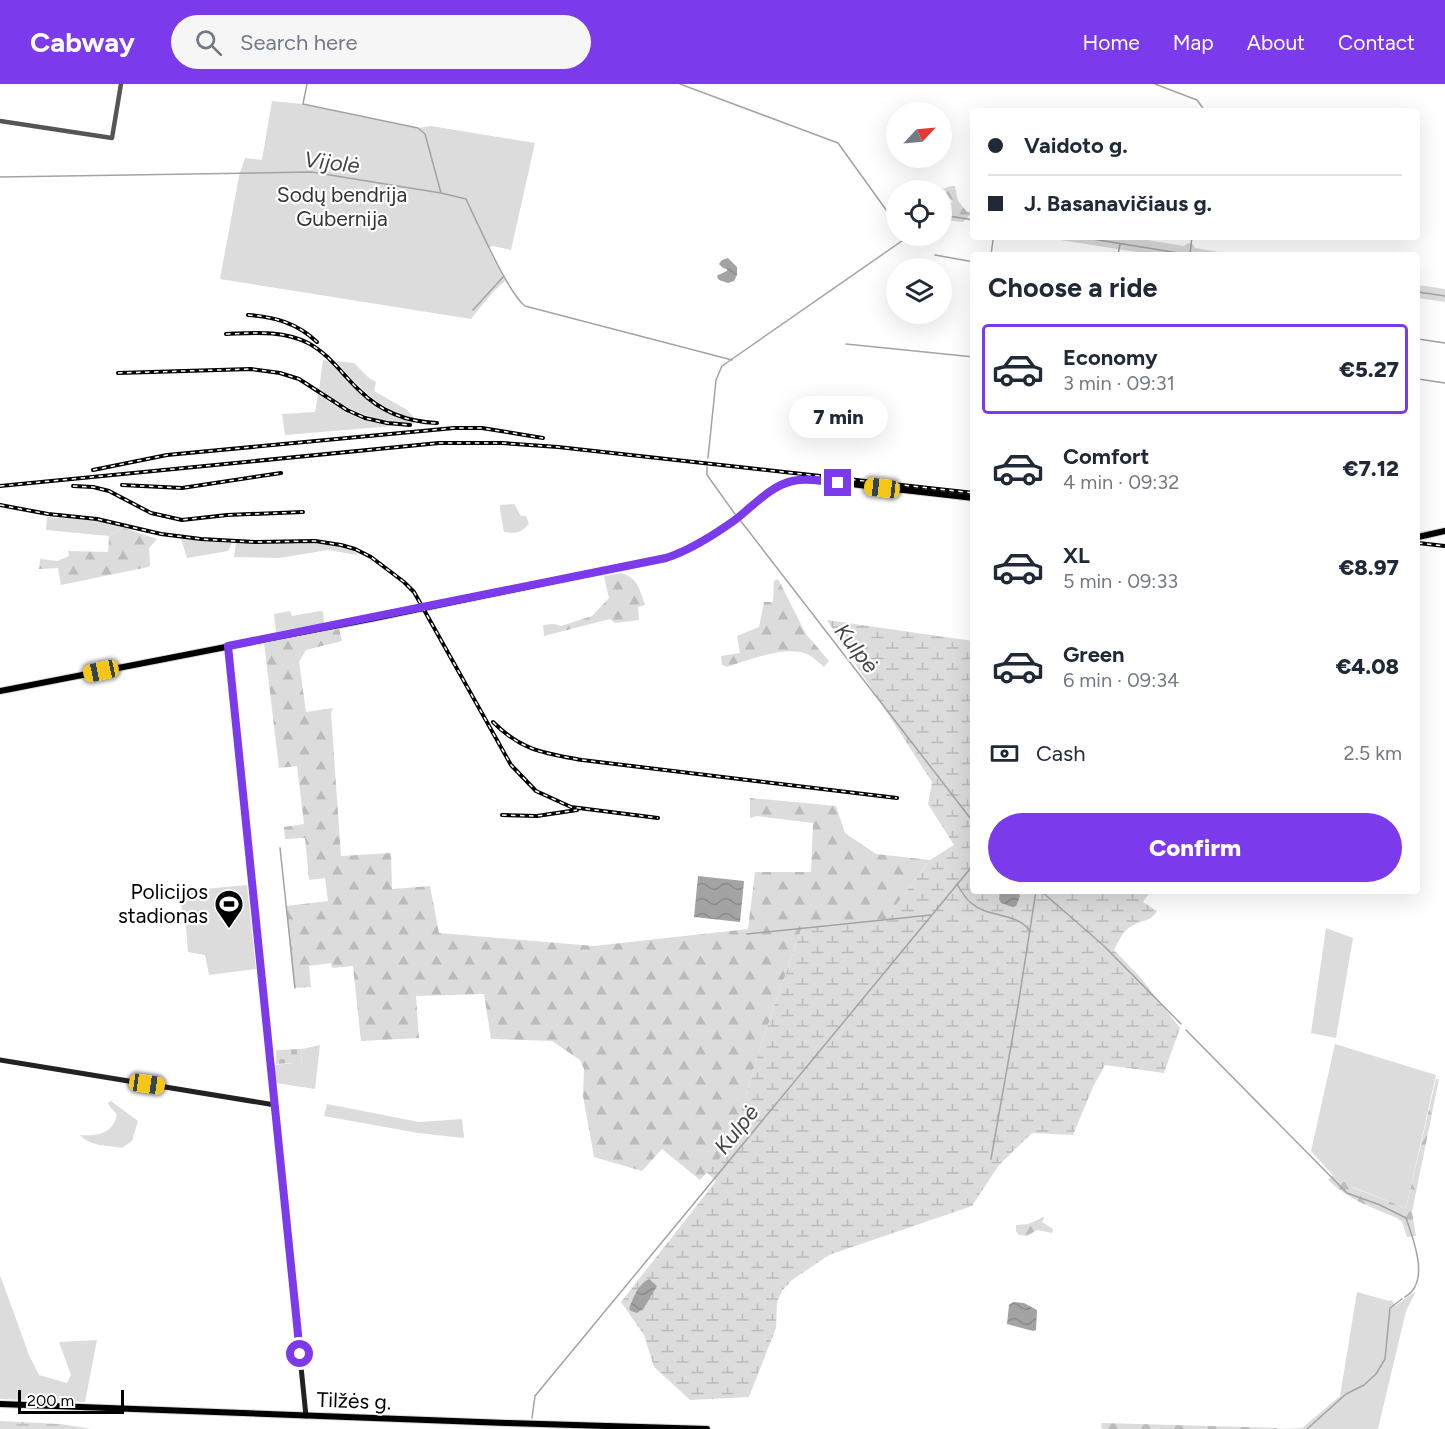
<!DOCTYPE html>
<html lang="en">
<head>
<meta charset="utf-8">
<style>
	body { margin:0; font-family:Figtree,sans-serif; background:#f6f6f7; color:#1f2937; height:100vh; display:flex; flex-direction:column; font-size:22px; white-space:nowrap }
	* { box-sizing:border-box; margin:0 }
	p { font-size:20px; color:#747a83 }
	.icon { flex:none; width:33px; height:33px; fill:none; stroke:currentColor; stroke-width:2; stroke-linecap:round; stroke-linejoin:round }
	.map { position:relative; flex:1; overflow:hidden }
	.side { position:absolute; left:970px; top:168px; width:450px; height:642px; display:flex; flex-direction:column; background:#fff; border-radius:6px; box-shadow:0 6px 24px #0002 }
	.side>* { flex:none }
	.top-card { position:absolute; left:970px; top:24px; width:450px; height:132px; border-radius:6px; box-shadow:0 6px 24px #0002; display:grid; align-content:center; height:132px; padding:0 18px; background:#fff }
	.needle { width:39px; rotate:64deg }
	.fabs { position:absolute; left:886px; top:18px; display:grid; gap:12px }
	.fabs a { display:grid; place-items:center; width:66px; height:66px; border-radius:50%; background:#fff; box-shadow:0 6px 24px #0002; font-size:30px }
	.scale { position:absolute; left:18px; bottom:15px; width:106px; box-sizing:border-box; padding-left:6px; border:3px solid #000; border-top:0; font-size:16px; line-height:21px; white-space:nowrap; color:#000; -webkit-text-stroke:4px #fff; paint-order:stroke }
	.end { position:absolute; width:27px; height:27px; margin:-14px; border:8px solid #7c3aed; background:#fff; box-shadow:0 0 0 3px #fff }
	.from { border-radius:50% }
	.bubble { position:absolute; height:42px; border-radius:21px; background:#fff; box-shadow:0 6px 24px #0002; font-size:20px; font-weight:800; line-height:42px; text-align:center }
	.car { position:absolute; width:18px; height:36px; margin:-18px -9px; border-radius:8px; box-shadow:0 0 4px 2px #0007; background:linear-gradient(#f5c518 24%,#345 0 40%,#f5c518 0 76%,#345 0 86%,#f5c518 0) }
	.top-card b { display:flex; align-items:center; gap:21px; height:57px; font-size:22px }
	.top-card b+b { border-top:2px solid #e0e1e3 }
	.top-card i { width:15px; height:15px; background:#1f2937 }
	ul { padding:0; list-style:none }
	li { display:flex; align-items:center; gap:18px; height:90px; margin:0 12px 9px; padding:0 6px; border:3px solid transparent; border-radius:6px }
	li div { flex:1 }
	li b { display:block; font-size:22px }
	li em { font-style:normal; font-weight:800 }
	li.current { border-color:#7c3aed }
	li>.icon { width:54px; height:54px; stroke-width:1.5 }
	h2 { padding:0 18px; font-size:27px; line-height:72px }
	.pay { display:flex; align-items:center; gap:15px; height:66px; padding:0 18px; font-size:22px }
	.pay p { margin-inline-start:auto }
	.primary-button { display:flex; gap:12px; margin-top:auto; padding:12px 18px }
	.primary-button a { flex:1; height:69px; border-radius:36px; background:#7c3aed; color:#fff; font-size:24px; font-weight:800; line-height:69px; text-align:center }
	header { display:flex; align-items:center; gap:36px; box-sizing:border-box; height:84px; padding:0 30px; background:#7c3aed; color:#fff }
	header strong { font-size:28px }
	nav { display:flex; gap:33px; margin-inline-start:auto; font-size:21px }
	.search { width:420px; height:54px; background:#f6f6f7; display:flex; align-items:center; gap:15px; box-sizing:border-box; padding:0 21px; border-radius:33px; color:#747a83; font-size:22px }
	.map>svg:first-child { display:block }
	.green { fill:#dcdcdc }
	.forest { fill:url(#forest-firs) }
	.wetland { fill:url(#wetland-marsh) }
	.cemetery { fill:url(#cemetery-stones) }
	.water { fill:url(#water-waves) }
	.lines { fill:none; stroke-linecap:round; stroke-linejoin:round }
	.stream { stroke:#a3a3a3; stroke-width:1.5 }
	.primary-casing { stroke:#dbdbdb; stroke-width:8 }
	.trunk-casing { stroke:#dbdbdb; stroke-width:8 }
	.tertiary { stroke:#555; stroke-width:4.5 }
	.secondary { stroke:#222; stroke-width:5 }
	.primary { stroke:#000; stroke-width:6 }
	.trunk { stroke:#000; stroke-width:6 }
	.rail-casing { stroke:#000; stroke-width:4 }
	.rail { stroke:#fff; stroke-width:1.5; stroke-dasharray:4.5; stroke-linecap:butt }
	.route { stroke:#7c3aed; stroke-width:8 }
	.labels { text-anchor:middle; stroke-width:4.5; stroke-linejoin:round; paint-order:stroke }
	.park-label { font-size:21px; fill:#333; stroke:#fff }
	.poi-label { font-size:21px; fill:#000; stroke:#fff; text-anchor:end }
	.street-label { font-size:21px; fill:#000; stroke:#fff }
	.water-label { font-size:22px; font-style:italic; fill:#444; stroke:#fff }
</style>
</head>
<body>
<header>
<strong>Cabway</strong>
<div class="search"><svg class="icon" aria-label="search" viewBox="0 0 24 24"><circle cx="10" cy="10" r="6"/><path d="M15 15l6 6"/></svg>Search here</div>
<nav><a>Home</a><a>Map</a><a>About</a><a>Contact</a></nav>
</header>
<div class="map">
<svg width="1445" height="1345" viewBox="0 0 1445 1345">
	<defs>
		<pattern id="forest-firs" width="22" height="20" patternUnits="userSpaceOnUse" patternTransform="scale(1.5)"><rect width="22" height="20" fill="#dcdcdc"/><path d="M5 1l3.5 6h-7zM16 11l3.5 6h-7z" fill="#bbb"/></pattern>
		<pattern id="wetland-marsh" width="20" height="14" patternUnits="userSpaceOnUse" patternTransform="scale(1.5)"><rect width="20" height="14" fill="#dcdcdc"/><path d="M1 5h8M5 5V1M11 12h8M15 12V8" fill="none" stroke="#bbb"/></pattern>
		<pattern id="cemetery-stones" width="16" height="16" patternUnits="userSpaceOnUse" patternTransform="scale(1.5)"><rect width="16" height="16" fill="#dcdcdc"/><path d="M2 7V4a2 2 0 0 1 4 0v3zM10 15v-3a2 2 0 0 1 4 0v3z" fill="#bbb"/></pattern>
		<pattern id="water-waves" width="16" height="10" patternUnits="userSpaceOnUse" patternTransform="scale(1.5)"><rect width="16" height="10" fill="#a3a3a3"/><path d="M0 5q4-4 8 0t8 0" fill="none" stroke="#8b8b8b"/></pattern>
	</defs>
	<rect width="100%" height="100%" fill="#fff"/>
	<path class="green" d="M272,17L303,20L418,44L431,42L535,59L511,166L493,162L488,164L505,197L492,209L471,235L220,195L239,92L245,74L262,76Z
		M1042,153H1128L1184,162L1188,159L1193,160L1195,164L1236,171H1155Z
		M1418,201L1445,205V218L1418,214Z
		M323,276L329,277C355,305 376,330 414,338V340C372,337 353,329 319,305Z
		M336,277L354,279L369,294L376,298L374,307L407,326L415,335C380,326 359,304 336,277Z
		M318,310C342,327 365,339 394,342L285,351L282,330L315,328Z
		M514,420L521,432H526L529,440C520,449 516,450 504,448L500,426V421Z
		M47,433L96,436L125,444L109,452L46,446Z
		M181,455L232,459L228,467L187,474Z
		M236,458L330,460L356,468L357,471L328,466L279,474L234,473Z
		M290,527L292,532L320,527L323,528L324,539L276,548L274,530Z
		M247,801L256,885L209,891L205,871L188,868L185,830H182L181,812L184,811L183,807Z
		M1326,844L1353,854L1336,954L1311,949Z
		M1335,960L1436,991L1406,1124L1345,1100L1333,1091L1311,1067Z
		M320,961L315,1005L276,999L274,981L293,979L301,985L302,965Z
		M111,1017L138,1037L132,1057L122,1064C107,1061 91,1063 80,1051C97,1052 112,1051 117,1031C115,1027 109,1023 108,1019Z
		M327,1020L419,1038L462,1035L464,1053L463,1054L418,1049L324,1032Z
		M0,1191L29,1271L39,1291L67,1299L71,1291L59,1258L97,1256L85,1318L0,1315Z
		M1416,1207L1406,1227L1378,1345H1277L1302,1344L1340,1312L1357,1208L1389,1217L1392,1216L1395,1222Z"/>
	<path class="forest" d="M951,102H955L958,117L967,128H973L963,138L944,136L942,117L953,119L943,104L942,110V106H940Z
		M125,444L157,455L149,464L150,481L148,483L61,501L58,484L39,485L40,475L58,477L69,472L68,467L108,468L109,452Z
		M621,489C638,494 640,506 645,521L638,523L639,536L615,539L610,535L544,552L543,541L554,540L561,542L592,532L609,514L604,492Z
		M778,495L806,550L829,577L824,583C819,579 814,574 809,571C788,560 748,576 727,583L722,581L721,572L740,569L737,552L759,543L764,518H773L774,497Z
		M339,544L342,557L306,566L299,578L306,628L333,624L331,629L341,772L391,769L392,805L430,802L439,849L594,862L748,845L755,788H811L813,739L757,732L750,734V714L836,722L845,749L876,770L930,776L886,835L802,843L759,967L731,1063L700,1096L662,1065L642,1087L594,1073L583,1012L584,985L580,976L552,957L491,955L484,910L416,912L419,954L361,957L353,882L332,884L331,879L309,882L311,903L294,904L286,822L328,817L325,794L309,796L305,754L285,755L284,743L304,740L297,682L279,684L264,558Z
		M1436,995H1439L1412,1128L1416,1152L1407,1153L1402,1138L1397,1134C1373,1124 1347,1115 1328,1096L1333,1091L1354,1104L1406,1124Z
		M1044,1133L1042,1138L1053,1145L1052,1149L1037,1146L1027,1152L1019,1151L1016,1147V1141L1028,1140Z
		M1102,1339L1277,1344V1345H1104L1101,1344Z"/>
	<path class="wetland" d="M827,536L973,557L974,807H1151L1143,818L1157,827C1151,838 1141,836 1132,842C1122,847 1119,857 1114,866L1140,893L1180,944L1164,989L1105,981L1093,1003L1073,1051L1032,1049L999,1081L972,1122L829,1171L792,1196L782,1207L777,1218L776,1244L749,1313L690,1316L654,1283L644,1251L621,1218L716,1097L706,1088L731,1063L759,967L802,843L886,835L930,776L954,761L928,720L932,698Z
		M0,1337L61,1340L91,1345H0Z"/>
	<path class="cemetery" d="M302,965L301,985H294L293,979L276,980V966Z"/>
	<path class="water" d="M728,174L737,183V191L734,197L728,199L719,196L717,193L718,191L727,187V185L723,184L719,180L722,176Z
		M698,792L744,797L740,838L694,833Z
		M1000,807L1017,808L1020,812L1016,822L1013,823L1001,819L999,815Z
		M649,1195L657,1202L644,1224L637,1229L631,1227L629,1225C633,1214 638,1200 649,1195Z
		M1013,1218L1024,1219L1037,1226L1036,1246L1033,1247L1007,1240L1009,1221Z"/>
	<g class="lines">
		<path class="stream" d="M307,0L303,20L418,44L425,50L441,109
			M680,0L838,59L897,141
			M1155,0L1197,16L1205,27
			M0,93L311,88L441,109L466,115C477,138 508,209 525,222L732,276
			M942,131L974,136
			M1080,153L1191,171
			M1190,170L1192,153
			M935,171L974,178
			M991,171L993,156
			M1118,171L1120,160
			M1418,208L1445,212
			M473,226L504,192
			M1418,255L1445,259
			M846,260L974,273
			M1418,295L1445,299
			M708,374L716,296L722,282L909,152
			M707,383V391L735,430
			M740,436L974,739
			M280,764L295,904
			M957,800C961,807 965,814 971,819C988,834 1017,828 1030,847
			M1041,807L1104,862L1181,940
			M747,850L931,831
			M1186,946L1347,1109L1380,1121L1406,1134C1413,1155 1431,1198 1405,1213
			M991,1075L1017,928L1036,807
			M532,1334L535,1312L974,780
			M1307,1345L1346,1310L1364,1301L1376,1290L1385,1275L1390,1224L1402,1215"/>
		<g class="primary-casing">
			<path id="primary" d="M1418,453L1445,447
				M0,607L375,534L666,474C690,466 711,452 732,438C759,419 772,398 807,395L974,414"/>
		</g>
		<g class="trunk-casing">
			<path id="trunk" d="M0,1320L506,1339L707,1345"/>
		</g>
		<path class="tertiary" d="M0,37L112,54L121,0"/>
		<path class="secondary" d="M228,562L306,1332
			M0,976L275,1021"/>
		<use href="#primary" class="primary"/>
		<use href="#trunk" class="trunk"/>
		<g class="rail-casing">
			<path id="rail" d="M248,231C275,233 297,239 317,258
				M226,250C254,249 282,246 308,259C329,270 342,290 359,306C381,328 407,338 437,339
				M118,289L251,285L280,289L299,295L347,326L365,334L387,339L410,341
				M93,386L167,371L454,344H482L543,354
				M122,401L182,404L281,389
				M0,402L439,359H502L558,363L974,409
				M73,402L93,403L109,407L151,429L182,436L227,431L303,428
				M0,421L48,430L97,435L161,450L201,455L255,458L315,457L341,461L355,465L371,473L404,498L414,508L511,681L536,707L571,723L658,734
				M1418,459L1445,462
				M493,638C522,667 544,669 582,676L897,714
				M502,731L537,732L577,726"/>
		</g>
		<use href="#rail" class="rail"/>
	</g>
	<g class="lines">
		<path class="route" d="M300,1270L228,562L666,474C691,466 714,451 735,436C752,423 770,402 792,397C807,394 823,397 838,399"/>
	</g>
	<defs>
		<g id="stadium-pin" transform="scale(1.5)"><path d="M0 17L-7.5 6A9.5 9.5 0 1 1 7.5 6Z" fill="#000" stroke="#fff"/><path d="M0-5a6.5 5 0 1 0 0 10a6.5 5 0 1 0 0-10ZM-3.5-1.8h7v3.6h-7Z" fill="#fff"/></g>
	</defs>
	<g fill-rule="evenodd">
		<use href="#stadium-pin" x="229" y="820"/>
	</g>
	<g class="labels">
		<g class="park-label">
			<text x="342" y="118">Sodų bendrija<tspan x="342" dy="24">Gubernija</tspan></text>
		</g>
		<g class="poi-label">
			<text x="208" y="815">Policijos<tspan x="208" dy="24">stadionas</tspan></text>
		</g>
		<g class="street-label">
			<text transform="translate(354 1317) rotate(2)" y="7">Tilžės g.</text>
		</g>
		<g class="water-label">
			<text transform="translate(332 78) rotate(7)" y="8">Vijolė</text>
			<text transform="translate(857 564) rotate(52)" y="8">Kulpė</text>
			<text transform="translate(736 1045) rotate(-51)" y="8">Kulpė</text>
		</g>
	</g>
</svg>
<div class="fabs">
<a><svg class="needle" viewBox="-14 -14 28 28"><path d="M0-13l5 13h-10z" fill="#e53935"/><path d="M0 13l5-13h-10z" fill="#747a83"/></svg></a>
<a><svg class="icon" aria-label="locate" viewBox="0 0 24 24"><circle cx="12" cy="12" r="6"/><path d="M12 2v4M12 18v4M2 12h4M18 12h4"/></svg></a>
<a><svg class="icon" aria-label="layers" viewBox="0 0 24 24"><path d="M12 4l9 5-9 5-9-5zM3 14l9 5 9-5"/></svg></a>
</div>
<div class="scale">200 m</div>
<i class="end from" style="left:300px;top:1270px"></i>
<i class="end" style="left:838px;top:399px"></i>
<div class="bubble" style="left:789px;top:312px;width:99px">7 min</div>
<i class="car" style="left:882px;top:404px;rotate:277deg"></i>
<i class="car" style="left:101px;top:587px;rotate:258deg"></i>
<i class="car" style="left:147px;top:1000px;rotate:98deg"></i>
<div class="top-card">
<b><i class="from"></i>Vaidoto g.</b>
<b><i></i>J. Basanavičiaus g.</b>
</div>
<section class="side">
<h2>Choose a ride</h2>
<ul>
<li class="current"><svg class="icon" aria-label="car" viewBox="0 0 24 24"><path d="M5 17H2v-5l4-1 3-4h7l3 4 3 1v5h-3M9 17h6M6 11h13"/><circle cx="7" cy="17" r="2"/><circle cx="17" cy="17" r="2"/></svg><div><b>Economy</b><p>3 min · 09:31</p></div><em>€5.27</em></li>
<li><svg class="icon" aria-label="car" viewBox="0 0 24 24"><path d="M5 17H2v-5l4-1 3-4h7l3 4 3 1v5h-3M9 17h6M6 11h13"/><circle cx="7" cy="17" r="2"/><circle cx="17" cy="17" r="2"/></svg><div><b>Comfort</b><p>4 min · 09:32</p></div><em>€7.12</em></li>
<li><svg class="icon" aria-label="car" viewBox="0 0 24 24"><path d="M5 17H2v-5l4-1 3-4h7l3 4 3 1v5h-3M9 17h6M6 11h13"/><circle cx="7" cy="17" r="2"/><circle cx="17" cy="17" r="2"/></svg><div><b>XL</b><p>5 min · 09:33</p></div><em>€8.97</em></li>
<li><svg class="icon" aria-label="car" viewBox="0 0 24 24"><path d="M5 17H2v-5l4-1 3-4h7l3 4 3 1v5h-3M9 17h6M6 11h13"/><circle cx="7" cy="17" r="2"/><circle cx="17" cy="17" r="2"/></svg><div><b>Green</b><p>6 min · 09:34</p></div><em>€4.08</em></li>
</ul>
<div class="pay"><svg class="icon" aria-label="cash" viewBox="0 0 24 24"><path d="M3 7h18v10H3z"/><circle cx="12" cy="12" r="2"/></svg>Cash<p>2.5 km</p></div>
<div class="primary-button"><a>Confirm</a></div>
</section>
</div>
</body>
</html>
